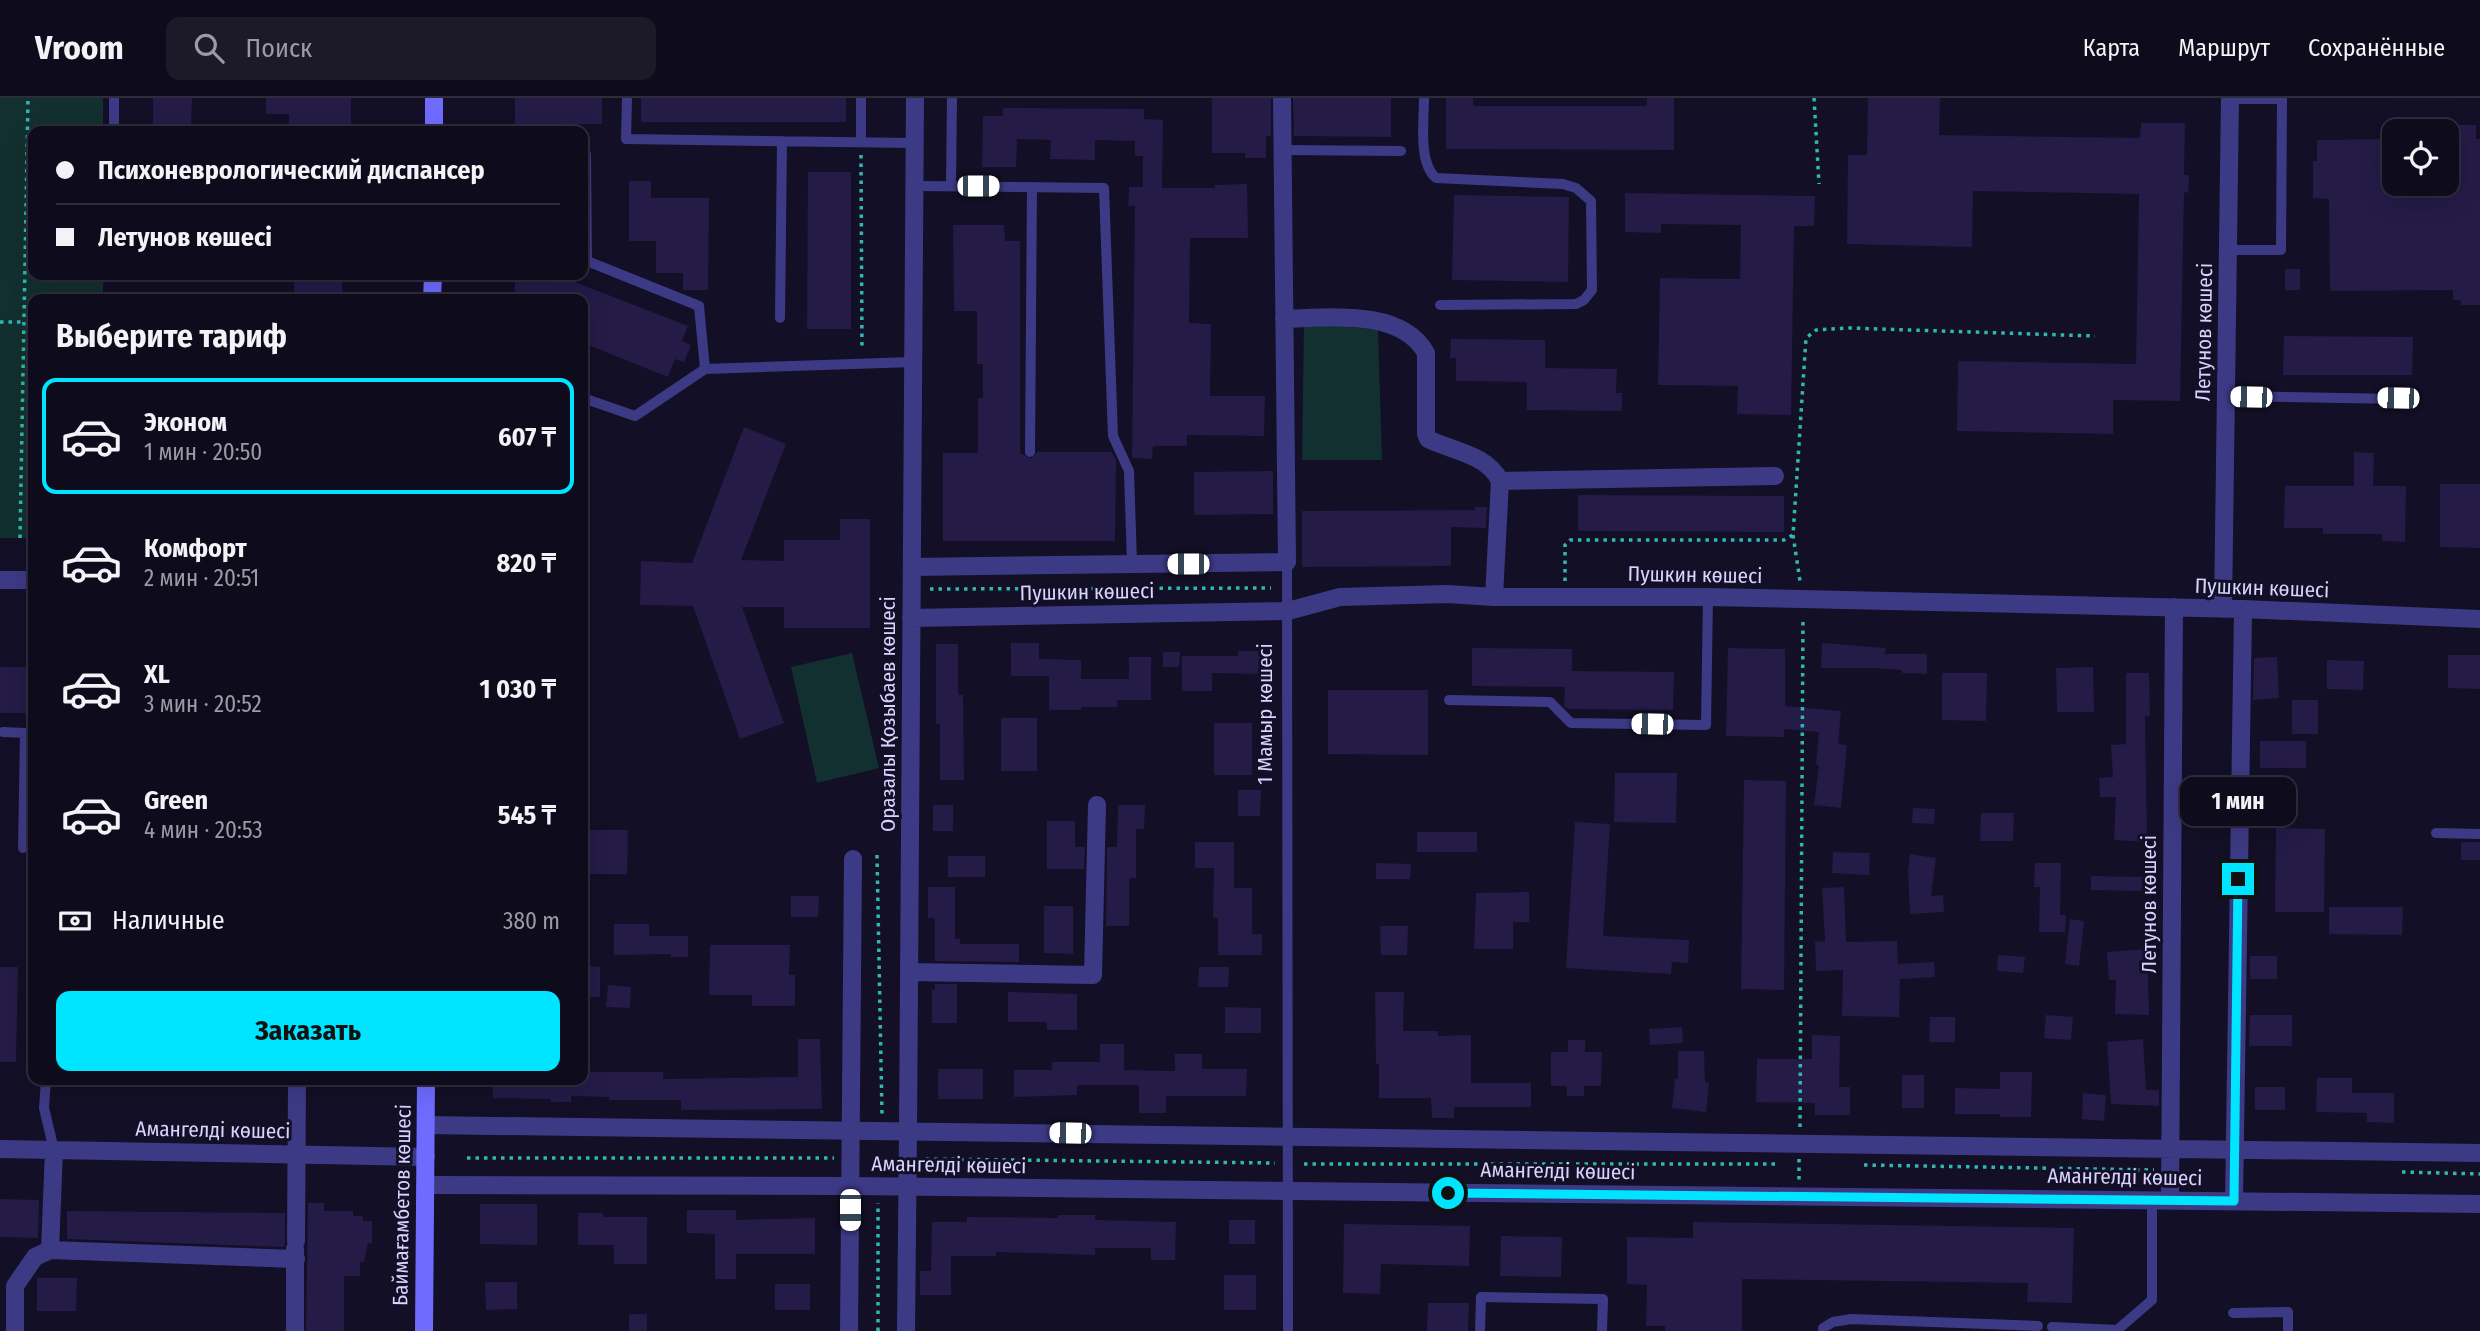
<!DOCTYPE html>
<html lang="ru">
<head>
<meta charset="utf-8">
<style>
	body { margin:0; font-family:"Fira Sans Condensed",sans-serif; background:#1c1929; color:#f1f3f6; height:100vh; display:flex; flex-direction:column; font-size:26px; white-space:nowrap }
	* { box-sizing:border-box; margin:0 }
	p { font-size:23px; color:#9b9ba3 }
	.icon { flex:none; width:38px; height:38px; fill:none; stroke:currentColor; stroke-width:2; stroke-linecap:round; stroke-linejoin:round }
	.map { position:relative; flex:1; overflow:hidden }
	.panel { position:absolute; left:28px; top:196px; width:560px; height:791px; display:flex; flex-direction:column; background:#0e0b1c; border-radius:14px; box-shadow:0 7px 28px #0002,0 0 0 2px #2e2b3b }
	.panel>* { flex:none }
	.banner { position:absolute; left:28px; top:28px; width:560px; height:154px; border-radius:14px; box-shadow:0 7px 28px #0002,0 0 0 2px #2e2b3b; display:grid; align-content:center; height:154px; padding:0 28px; background:#0e0b1c }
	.controls { position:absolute; left:2382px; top:21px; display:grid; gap:14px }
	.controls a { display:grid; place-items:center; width:77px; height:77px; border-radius:14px; background:#0e0b1c; box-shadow:0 7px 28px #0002,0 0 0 2px #2e2b3b; font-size:35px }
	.end { position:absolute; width:32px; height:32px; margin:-16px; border:9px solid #00e5ff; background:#111; box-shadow:0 0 0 4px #111 }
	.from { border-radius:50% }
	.bubble { position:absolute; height:49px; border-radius:14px; background:#0e0b1c; box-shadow:0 7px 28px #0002,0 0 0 2px #2e2b3b; font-size:23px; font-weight:700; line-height:49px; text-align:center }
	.car { position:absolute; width:21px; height:42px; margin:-21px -10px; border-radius:9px; box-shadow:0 0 5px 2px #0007; background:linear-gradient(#fff 24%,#345 0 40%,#fff 0 76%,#345 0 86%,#fff 0) }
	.banner b { display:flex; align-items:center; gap:24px; height:66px; font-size:26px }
	.banner b+b { border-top:2px solid #2e2b3b }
	.banner i { width:18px; height:18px; background:#f1f3f6 }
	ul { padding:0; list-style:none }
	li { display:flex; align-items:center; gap:21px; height:116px; margin:0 14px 10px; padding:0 14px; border:4px solid transparent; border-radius:14px }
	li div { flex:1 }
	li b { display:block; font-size:26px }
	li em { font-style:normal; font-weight:700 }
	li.current { border-color:#00e5ff }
	li>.icon { width:63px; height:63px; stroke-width:1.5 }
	h2 { padding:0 28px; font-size:32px; line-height:84px }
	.pay { display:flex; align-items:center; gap:18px; height:77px; padding:0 28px; font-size:26px }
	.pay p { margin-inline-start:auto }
	.cta { display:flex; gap:14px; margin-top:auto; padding:14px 28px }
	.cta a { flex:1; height:80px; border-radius:14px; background:#00e5ff; color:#111; font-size:28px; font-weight:700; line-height:80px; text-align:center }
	header { display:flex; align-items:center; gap:42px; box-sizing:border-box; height:98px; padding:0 35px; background:#0e0b1c; border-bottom:2px solid #2e2b3b }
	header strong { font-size:33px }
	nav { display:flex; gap:38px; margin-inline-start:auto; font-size:24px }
	.search { width:490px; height:63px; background:#1c1929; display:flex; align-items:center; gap:18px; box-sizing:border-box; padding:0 24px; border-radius:14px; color:#9b9ba3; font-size:26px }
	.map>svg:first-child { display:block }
	.green { fill:#12302f }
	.building { fill:#241b47 }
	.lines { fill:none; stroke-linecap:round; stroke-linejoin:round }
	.path { stroke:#2fb8b0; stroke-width:3.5; stroke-dasharray:3.5 5; stroke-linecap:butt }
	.service { stroke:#3d3a85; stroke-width:10 }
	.minor { stroke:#3d3a85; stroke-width:18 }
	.tertiary { stroke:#3d3a85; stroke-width:18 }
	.secondary { stroke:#6f6bff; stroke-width:18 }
	.route { stroke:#00e5ff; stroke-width:9 }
	.labels { text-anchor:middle; stroke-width:6; stroke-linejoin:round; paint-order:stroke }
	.street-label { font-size:21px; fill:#d9d4ff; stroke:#130f26 }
</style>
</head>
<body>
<header>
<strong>Vroom</strong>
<div class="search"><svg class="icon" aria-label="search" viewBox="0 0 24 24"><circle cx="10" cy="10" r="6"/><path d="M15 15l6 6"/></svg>Поиск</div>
<nav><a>Карта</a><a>Маршрут</a><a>Сохранённые</a></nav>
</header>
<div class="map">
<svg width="2480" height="1233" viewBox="0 0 2480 1233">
	<rect width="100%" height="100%" fill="#130f26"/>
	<path class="green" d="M0,0H103V33H33V177H103V201H33V440H0Z
		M1304,224L1378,232L1382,362H1302Z
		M852,555L879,670L817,685L791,569Z"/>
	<path class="building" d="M153,0H192L191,33H153Z
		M266,0H351V33H289V16H266Z
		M515,0H602V26L551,27V33H515Z
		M641,0H846V24H641Z
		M1212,0H1271V38H1266V60H1245V55H1212Z
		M1293,0H1391V39L1294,38Z
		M1446,0H1473V8H1647V0H1674V52L1446,51Z
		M1868,0H1940L1939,37L2140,40L2141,25H2185L2184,77H2189L2188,95L2184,94L2180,303L2113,302V336L1957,333L1958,263L2136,266L2139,96L1973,93L1972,149L1847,146L1848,57H1867Z
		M1003,10L1144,11V21L1163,22L1162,90H1215V87L1247,86L1248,140H1190L1189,225L1211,226L1210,298H1265L1264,338L1187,337V348H1153L1152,361L1132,360L1135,108H1128L1129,89H1143V58H1135V43L1095,42V62L1050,61L1051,42L1017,41L1016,69H982L983,18H1003Z
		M2446,27H2476V41H2480V207H2461V202H2453V192L2330,193L2329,101L2313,100V63H2317V42L2394,41V86H2446Z
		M808,74H851V231H807Z
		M629,83H651V100H709L708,192H683V175H656V143H629Z
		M1625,95L1815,98L1814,128H1794L1791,317L1737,316L1738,288L1658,287L1660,180L1740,181L1741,127L1661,126V135L1625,134Z
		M1454,97L1569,99L1568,184L1452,182Z
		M953,127H1004L1005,143H1020V355L1031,361L1037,354H1112L1116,363L1115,443H943V355H978V300H983V266H977V213H954Z
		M2285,171H2300V192H2285Z
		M294,177H342V201H294Z
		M515,177H557L688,228L682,243L691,247L684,264L675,261L668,279L583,245V201H515Z
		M2284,238L2413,239L2412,277H2283Z
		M1451,241L1545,242V270L1617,271L1616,295H1622V313L1527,312V284L1456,283V260H1450Z
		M744,329L786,346L741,462L784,463V442H840V421H870V530H784V509H742L784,625L740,641L693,508L640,507L641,463L692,465Z
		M2354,354L2374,355L2373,388H2406L2405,444L2382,443V436H2323V430H2284L2285,388H2354Z
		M1273,373V416L1194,417V374Z
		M2440,386H2480V450L2440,449Z
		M1578,397L1784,398V434L1578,433Z
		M1475,409H1487L1486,430L1451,429V468L1302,469V413L1475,412Z
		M1011,545H1039V561L1081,562V581H1129V559H1151V602H1117V609H1081V612H1049V578H1011Z
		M1822,545L1886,550L1885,556H1927V576L1902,575V572L1875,570H1821Z
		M936,546H958V597H963L964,682H940V626H936Z
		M1472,550L1572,551V573L1674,574L1673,612L1568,611L1564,608L1565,589L1472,588Z
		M1728,550L1785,551V608L1841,613L1838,646L1847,647L1841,710L1814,707L1819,667H1816L1819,634L1784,631V639L1726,638Z
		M1238,553H1262L1261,576L1212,575V593H1182V558H1238Z
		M1163,554H1180L1179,569H1163Z
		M2448,557H2480V591L2448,590Z
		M2277,559L2279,600L2253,602L2254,560Z
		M2327,562L2364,563L2363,592L2327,591Z
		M0,569H33V615H0Z
		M2093,569L2094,614H2057L2056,570Z
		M1942,575H1987L1986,623L1942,622Z
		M2126,575H2149L2150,618H2145L2147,744L2114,742L2116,699H2100L2099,680L2113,679L2111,647L2126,646Z
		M1328,592H1428V657L1328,656Z
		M2292,602H2318V636H2292Z
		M1001,620H1037V673H1001Z
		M1214,625H1252V677H1214Z
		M2260,643H2306V670H2260Z
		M1615,675H1677L1676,725L1614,724Z
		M1744,682L1786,683L1784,892L1741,891Z
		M1238,692H1261L1260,718H1238Z
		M933,707H953V733H933Z
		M1118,707H1145L1144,731H1136V780H1129V828H1106L1107,749H1117Z
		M1913,710L1935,711L1934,726L1912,725Z
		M1981,715H2014L2013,743H1980Z
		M1047,723H1075V749H1085L1084,771H1047Z
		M1575,724L1610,726L1603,838L1689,842L1688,865L1672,864L1671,876L1566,870Z
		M2276,730L2325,731L2324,814H2275Z
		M590,732H628L627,776H589Z
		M1417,734H1477V754H1417Z
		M1195,744H1234V790H1252V836H1262V857H1218V820H1213L1214,770H1195Z
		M2461,744H2480V762H2461Z
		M1833,754L1870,755L1869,777L1832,775Z
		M1910,756L1936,760L1931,798L1943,797L1944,814L1910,816L1908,773Z
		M948,758H985V779H948Z
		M1376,765L1411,766L1410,781H1376Z
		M2035,765H2061L2060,817H2066L2065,834H2039L2040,789H2034Z
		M2091,778L2143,779L2142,793L2091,792Z
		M928,789H955V841H960V846H1019V864L935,863V820H928Z
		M1844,789L1846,844L1897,843L1898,866L1934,864L1935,879L1900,881L1899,919L1842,918L1843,872L1816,873L1815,844L1825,843L1822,790Z
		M1529,794V824H1513V851H1474L1476,795Z
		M791,798H819L818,819H791Z
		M1044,808H1073V856L1044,855Z
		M2329,809H2403L2402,837L2329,836Z
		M2070,821L2084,823L2079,868L2065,866Z
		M614,826H649V838H688V859H671V856L614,857Z
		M1380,828H1408L1407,857H1381Z
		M710,847H790L789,877H795V908H752V897H709Z
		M2147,851L2149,917L2115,916L2116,882H2109L2107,854Z
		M1998,857L2025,859L2023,875L1997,873Z
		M2250,858H2277V881H2250Z
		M583,868L600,869V899H583Z
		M0,869H18L16,964H0Z
		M1199,869H1229L1228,889H1198Z
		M935,886H957V925H932V892H935Z
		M608,887L631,889L630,910L606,909Z
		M1008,894L1077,896V932H1047V924H1008Z
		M1375,894H1404L1403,933H1438V938L1471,937V985H1531V1009H1454V1020H1432L1431,1000H1379V966H1376Z
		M1225,909L1261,910V935H1225Z
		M2046,917L2073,919L2071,942L2044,940Z
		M2250,917H2292V948H2249Z
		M1930,919H1955V944H1929Z
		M1682,929L1683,945L1650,947L1649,931Z
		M1812,937L1840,938L1839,989H1850V1017H1815V1005L1756,1004L1757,961H1812Z
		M798,941H820L822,1011L681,1012V1002H609V999L571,998V1004H551V1001L493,1000V982H583V974H663V981L798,979Z
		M2143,941L2146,992H2159V1008L2111,1006L2107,944Z
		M1568,942H1585V954H1602L1601,988H1584V998H1567V988H1551V954H1568Z
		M1100,946H1124V972L1175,973V956H1202V971H1247L1246,998H1166V1015H1139V987H1077V997L1014,999V972H1052V964H1100Z
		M1678,953H1704L1705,984L1709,985L1706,1014L1672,1010L1675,981H1678Z
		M938,971H983V1001H938Z
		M2000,974H2032L2031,1019H2000V1016H1955V990L2000,991Z
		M1902,977H1924V1010H1902Z
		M2317,980H2352V995H2394V1025L2367,1024V1015L2316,1014Z
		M2255,989H2285V1012H2255Z
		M2083,995L2106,997L2104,1023L2082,1021Z
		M0,1101L39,1102L38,1140L0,1139Z
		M308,1105H324V1113H353V1118H363V1123H372V1146L368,1145L364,1164H360V1178H344V1233H306Z
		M480,1106H537V1147L480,1146Z
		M687,1112H736V1122L815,1120V1156H736V1181H715V1136L687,1135Z
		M67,1113L285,1115V1145L284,1149L67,1141Z
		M578,1115H603V1119H647V1166H614V1147H578Z
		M1058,1117H1095V1122L1176,1124L1175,1162H1151V1150H1095V1157L996,1154V1158H951V1197H920V1173H931L932,1124H967V1119L1058,1120Z
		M1229,1122H1255V1146H1229Z
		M1693,1124L2074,1130L2072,1205L2027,1204L2028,1185L1742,1181V1233H1665V1228H1646L1647,1187L1627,1186V1139L1693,1140Z
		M1344,1126L1470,1128L1469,1168L1381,1166L1380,1196L1343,1195Z
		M1501,1138L1562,1139L1561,1179L1500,1178Z
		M1224,1177H1256V1212H1224Z
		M37,1180H77L76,1213H37Z
		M485,1184H517V1211L486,1212Z
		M775,1186H810V1212H775Z
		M1428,1205H1469L1468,1233H1427Z
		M629,1216H647V1233H629Z"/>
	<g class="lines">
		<path class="path" d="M1814,0L1819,86
			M861,57L862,252
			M0,224H22
			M1793,437L1800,483
			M20,440L28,0
			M1565,483V447L1570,442H1784L1793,437L1806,240L1816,232L1849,230L2095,238
			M930,491L1271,490
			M877,757L882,1017
			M1800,1029L1803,519
			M467,1060H834
			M926,1061L1275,1065
			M1799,1061V1082
			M1304,1066H1779
			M1864,1067L2154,1072
			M2402,1074L2480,1076
			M878,1233V1105"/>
		<path class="service" d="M114,0V33
			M627,0L626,41L914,45
			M861,0V44
			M1424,0C1424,23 1418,65 1436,80L1563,86L1576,90L1591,103L1592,192L1584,202L1576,206L1440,207
			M1282,52L1401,53
			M586,56L587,163L699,208L705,271
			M914,88L1104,90L1113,338L1129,373L1132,466
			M951,88L952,0
			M2228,152H2281L2282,1H2230
			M780,220L782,43
			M2226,298L2398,301
			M583,300L635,318L705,271L913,264
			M1030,354L1032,89
			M1287,464L1288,1233
			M1449,602L1550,604L1571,625L1706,627L1708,499
			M3,634L25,635L23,750
			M2436,735L2480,736
			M46,982L44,1010L54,1052
			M2233,1215L2288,1214V1233
			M2052,1229L2118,1232
			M1480,1233L1481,1199L1603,1201L1602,1233
			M1823,1233V1230L1833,1224L1851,1221L2038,1228
			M2116,1233L2152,1202V1102"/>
		<path class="minor" d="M1284,221C1328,220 1401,210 1426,255V336L1428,341C1452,353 1487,356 1500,383
			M912,469L1287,464L1282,0
			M0,482H33
			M1494,499L1500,383L1775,378
			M2223,511L2230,0
			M911,520L1288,513L1340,499L1447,496L1494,499H1708L2243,511L2480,521
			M909,874L1093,877L1097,707
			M426,1027L2480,1055
			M908,1033L915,0
			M0,1051L426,1059
			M54,1052L50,1152L296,1161
			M426,1087L850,1088L2480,1106
			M2170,1103L2174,509
			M2234,1103L2243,511
			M296,1143L297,982
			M15,1233V1188L35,1159L50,1152
			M295,1233V1151"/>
		<path class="tertiary" d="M849,1233L853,761
			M906,1233L908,1033"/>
		<path class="secondary" d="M434,33V0
			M432,201L433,177
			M424,1233L426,982"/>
	</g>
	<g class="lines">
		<path class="route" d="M1448,1095L2234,1103L2238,781"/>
	</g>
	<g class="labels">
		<g class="street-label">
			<text transform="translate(2204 234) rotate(-89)" y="7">Летунов көшесі</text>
			<text transform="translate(1695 477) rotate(1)" y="7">Пушкин көшесі</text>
			<text transform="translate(2262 490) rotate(2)" y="7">Пушкин көшесі</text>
			<text transform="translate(1087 494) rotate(-1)" y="7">Пушкин көшесі</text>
			<text transform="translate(888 616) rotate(-90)" y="7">Оразалы Қозыбаев көшесі</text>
			<text transform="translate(1265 616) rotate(-90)" y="7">1 Мамыр көшесі</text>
			<text transform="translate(2149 806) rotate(-90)" y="7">Летунов көшесі</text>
			<text transform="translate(213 1032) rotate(1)" y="7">Амангелді көшесі</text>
			<text transform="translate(949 1067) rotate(1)" y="7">Амангелді көшесі</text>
			<text transform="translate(1558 1073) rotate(1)" y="7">Амангелді көшесі</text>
			<text transform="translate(2125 1079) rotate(1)" y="7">Амангелді көшесі</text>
			<text transform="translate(402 1107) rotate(-89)" y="7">Баймағамбетов көшесі</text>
		</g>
	</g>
</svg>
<div class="controls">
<a><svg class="icon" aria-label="locate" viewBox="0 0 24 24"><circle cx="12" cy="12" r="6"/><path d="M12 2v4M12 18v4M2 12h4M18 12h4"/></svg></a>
</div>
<i class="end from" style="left:1448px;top:1095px"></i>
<i class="end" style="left:2238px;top:781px"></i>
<div class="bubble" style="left:2180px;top:679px;width:116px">1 мин</div>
<i class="car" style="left:978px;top:88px;rotate:90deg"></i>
<i class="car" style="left:2251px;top:299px;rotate:271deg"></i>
<i class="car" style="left:2398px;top:300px;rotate:271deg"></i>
<i class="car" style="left:1188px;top:466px;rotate:270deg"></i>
<i class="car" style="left:1652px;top:626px;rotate:271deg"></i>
<i class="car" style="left:1070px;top:1035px;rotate:271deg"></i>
<i class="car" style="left:850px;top:1112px;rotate:180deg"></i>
<div class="banner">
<b><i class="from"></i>Психоневрологический диспансер</b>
<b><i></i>Летунов көшесі</b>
</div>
<section class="panel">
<h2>Выберите тариф</h2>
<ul>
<li class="current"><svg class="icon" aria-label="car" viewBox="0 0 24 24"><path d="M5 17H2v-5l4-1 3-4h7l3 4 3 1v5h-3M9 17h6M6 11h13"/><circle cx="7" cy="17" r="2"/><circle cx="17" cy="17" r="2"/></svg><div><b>Эконом</b><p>1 мин · 20:50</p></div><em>607 ₸</em></li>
<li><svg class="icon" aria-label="car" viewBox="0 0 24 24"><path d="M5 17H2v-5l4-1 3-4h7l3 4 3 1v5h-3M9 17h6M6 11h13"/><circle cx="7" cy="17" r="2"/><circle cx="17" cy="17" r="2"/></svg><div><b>Комфорт</b><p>2 мин · 20:51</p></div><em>820 ₸</em></li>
<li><svg class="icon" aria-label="car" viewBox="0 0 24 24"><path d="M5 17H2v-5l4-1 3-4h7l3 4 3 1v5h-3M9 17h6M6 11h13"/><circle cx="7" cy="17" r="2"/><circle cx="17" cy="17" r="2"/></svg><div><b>XL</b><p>3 мин · 20:52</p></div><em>1 030 ₸</em></li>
<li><svg class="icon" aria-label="car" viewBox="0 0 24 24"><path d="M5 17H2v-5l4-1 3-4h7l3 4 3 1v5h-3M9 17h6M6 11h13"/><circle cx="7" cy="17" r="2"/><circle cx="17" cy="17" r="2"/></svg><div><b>Green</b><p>4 мин · 20:53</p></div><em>545 ₸</em></li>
</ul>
<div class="pay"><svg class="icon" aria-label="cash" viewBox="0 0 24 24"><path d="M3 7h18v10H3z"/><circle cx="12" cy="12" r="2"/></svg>Наличные<p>380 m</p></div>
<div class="cta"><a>Заказать</a></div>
</section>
</div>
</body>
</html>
